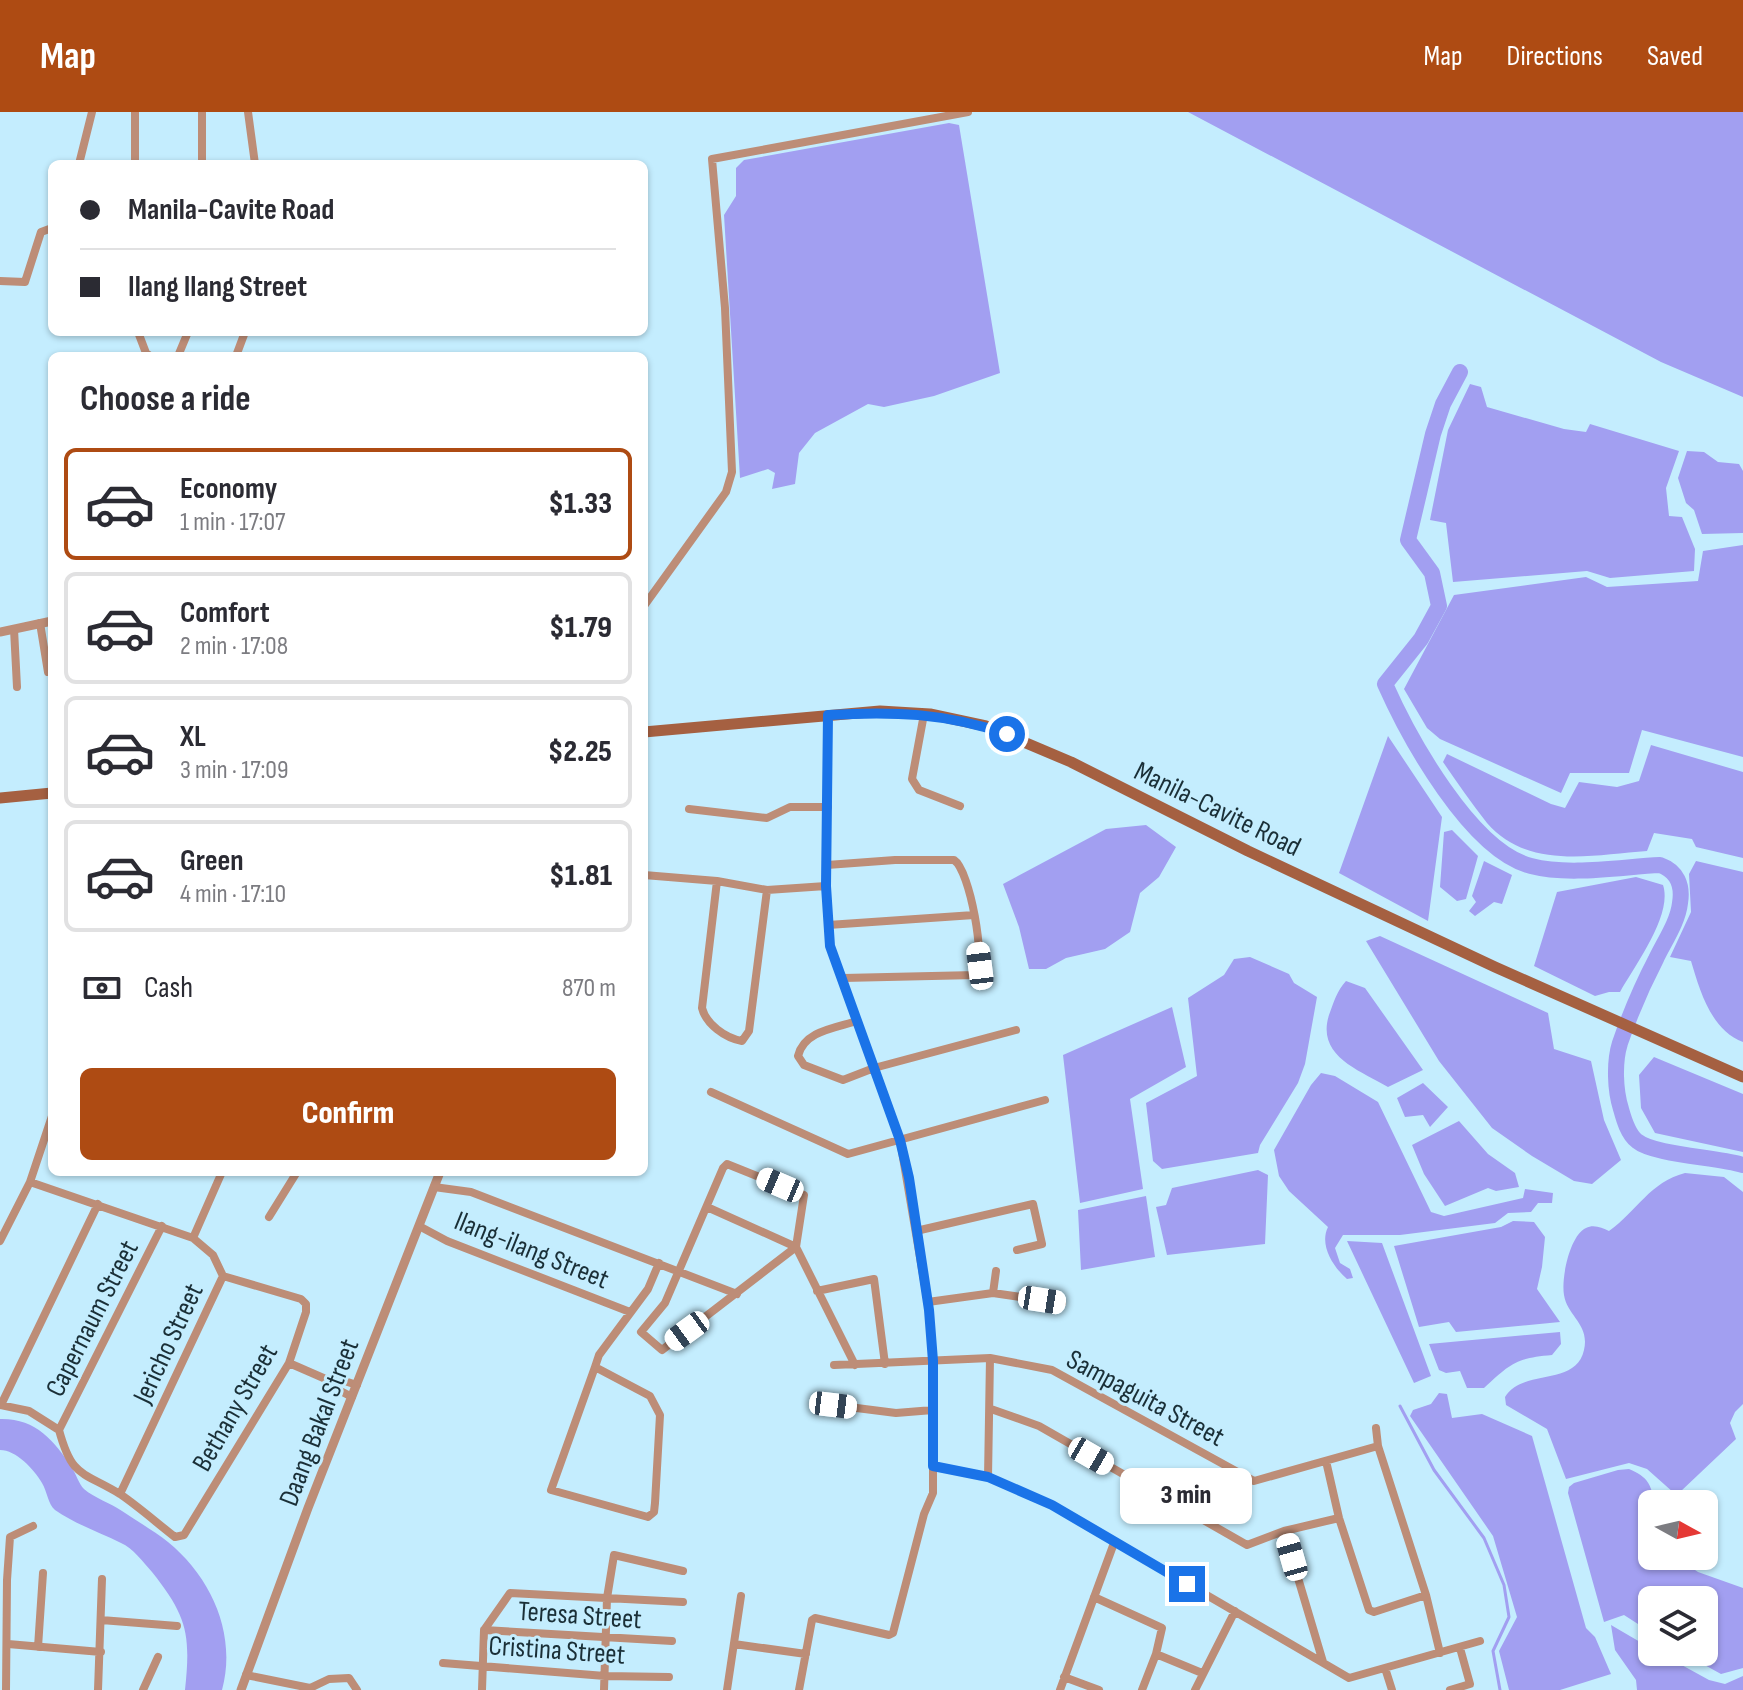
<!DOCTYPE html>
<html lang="en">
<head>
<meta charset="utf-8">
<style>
	body { margin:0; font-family:"Sofia Sans Condensed",sans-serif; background:#f7f7f7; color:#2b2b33; height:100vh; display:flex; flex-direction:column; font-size:30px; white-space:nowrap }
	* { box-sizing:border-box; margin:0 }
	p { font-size:26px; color:#7c7c81 }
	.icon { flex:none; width:44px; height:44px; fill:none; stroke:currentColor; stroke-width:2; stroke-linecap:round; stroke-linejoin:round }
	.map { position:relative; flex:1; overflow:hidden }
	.details { position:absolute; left:48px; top:240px; width:600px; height:824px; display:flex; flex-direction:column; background:#fff; border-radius:12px; box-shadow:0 2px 6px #0004 }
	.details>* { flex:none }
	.banner { position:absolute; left:48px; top:48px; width:600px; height:176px; border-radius:12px; box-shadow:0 2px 6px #0004; display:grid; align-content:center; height:176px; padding:0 32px; background:#fff }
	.needle { width:52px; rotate:98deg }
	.tools { position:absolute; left:1638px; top:1378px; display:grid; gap:16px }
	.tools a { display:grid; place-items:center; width:80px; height:80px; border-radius:12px; background:#fff; box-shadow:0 2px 6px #0004; font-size:40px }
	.end { position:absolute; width:36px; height:36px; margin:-18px; border:10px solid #1a73e8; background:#fff; box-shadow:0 0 0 4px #fff }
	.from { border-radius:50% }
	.bubble { position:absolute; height:56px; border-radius:12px; background:#fff; box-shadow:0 2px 6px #0004; font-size:26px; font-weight:800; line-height:56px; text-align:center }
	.car { position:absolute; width:24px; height:48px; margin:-24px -12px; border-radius:10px; box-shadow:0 0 6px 2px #0007; background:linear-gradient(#fff 24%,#345 0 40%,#fff 0 76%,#345 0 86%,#fff 0) }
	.banner b { display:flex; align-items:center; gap:28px; height:76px; font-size:30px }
	.banner b+b { border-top:2px solid #e1e1e2 }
	.banner i { width:20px; height:20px; background:#2b2b33 }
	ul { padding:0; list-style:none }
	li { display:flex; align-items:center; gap:24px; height:112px; margin:0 16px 12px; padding:0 16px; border:4px solid #e1e1e2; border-radius:12px }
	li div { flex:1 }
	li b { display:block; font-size:30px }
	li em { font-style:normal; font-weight:800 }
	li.on { border-color:#ae4b13 }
	li>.icon { width:72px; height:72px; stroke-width:1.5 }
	h2 { padding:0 32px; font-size:36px; line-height:96px }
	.pay { display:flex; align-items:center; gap:20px; height:88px; padding:0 32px; font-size:30px }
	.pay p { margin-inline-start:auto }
	.primary-button { display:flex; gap:16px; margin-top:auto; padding:16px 32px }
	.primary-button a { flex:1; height:92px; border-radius:12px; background:#ae4b13; color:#fff; font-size:32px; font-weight:800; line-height:92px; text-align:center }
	header { display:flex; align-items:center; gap:48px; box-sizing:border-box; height:112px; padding:0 40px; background:#ae4b13; color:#fff }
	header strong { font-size:38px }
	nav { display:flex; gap:44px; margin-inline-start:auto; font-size:28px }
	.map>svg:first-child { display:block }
	.water { fill:#a29ff1 }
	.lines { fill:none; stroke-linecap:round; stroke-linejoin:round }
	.stream { stroke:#a29ff1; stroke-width:3 }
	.river { stroke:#a29ff1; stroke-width:16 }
	.minor { stroke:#bd8d77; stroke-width:8 }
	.tertiary { stroke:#bd8d77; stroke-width:9 }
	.secondary { stroke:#a56041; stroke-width:11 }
	.route { stroke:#1a73e8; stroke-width:10 }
	.labels { text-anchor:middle; stroke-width:6; stroke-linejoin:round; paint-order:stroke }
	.street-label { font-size:28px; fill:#1a2f37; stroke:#c4edfe }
</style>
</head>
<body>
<header>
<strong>Map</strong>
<nav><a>Map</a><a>Directions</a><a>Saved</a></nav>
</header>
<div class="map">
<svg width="1743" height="1578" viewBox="0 0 1743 1578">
	<rect width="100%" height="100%" fill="#c4edfe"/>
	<path class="water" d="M1188,0H1743V285L1661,250Z
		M949,11L959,13L1000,261L934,284L884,295L868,292L815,321L799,341L795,372L772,377L775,361L768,357L740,366L724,103L736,84V56L744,48Z
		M1470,272L1481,275L1487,295L1564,317L1586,320L1590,312L1679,339L1666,376L1669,404L1682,405L1695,437L1694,459L1610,466L1587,459L1453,470L1446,411L1430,408L1448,318Z
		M1687,339L1704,340L1718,350L1739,352L1743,359V421L1702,422L1694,398L1686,391L1678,366Z
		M1743,433V645L1642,618L1629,661H1570L1561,681L1440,627L1427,616L1404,577L1454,483L1586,465L1607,475L1698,469L1703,439Z
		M1388,624L1442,705L1428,809L1339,761Z
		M1651,633L1743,660V746L1696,735L1692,727L1654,721L1647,739C1592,743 1528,758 1487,711C1471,691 1457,670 1443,650L1447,642L1551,692L1565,696L1579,670L1617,675L1639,669Z
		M1146,713L1176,735L1159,765L1140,781L1130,820L1105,837L1066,846L1046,857H1029L1019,815L1003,772L1106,717Z
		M1452,718L1478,744L1466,787L1457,789L1440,775L1444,720Z
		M1484,749L1512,763L1502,792L1494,790L1475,804L1469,799L1476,790L1472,784Z
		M1696,749L1743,760V930C1711,918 1700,879 1691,849L1670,845L1691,800L1689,762Z
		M1636,765L1663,773C1673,803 1635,853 1620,880H1609L1595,884L1534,854L1557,780Z
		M1380,824L1548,901L1554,937L1591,949L1604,1008L1621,1048L1592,1072L1574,1069L1532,1044L1492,1016L1439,949L1366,829Z
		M1250,845L1289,862L1294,871L1317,885L1305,952L1298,971L1260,1033L1258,1041L1162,1057L1153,1049L1146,991L1197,964L1188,886L1224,863L1234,847Z
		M1346,869L1365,876L1423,958L1388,975C1359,958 1316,944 1329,903C1334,889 1337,879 1346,869Z
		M1172,895L1186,955L1130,987L1143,1077L1080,1091L1063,943Z
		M1654,945L1743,982V1040L1655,1021L1641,996L1639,963Z
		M1321,961L1335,964L1378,990L1431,1100L1444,1104L1523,1086L1525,1077L1553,1081L1552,1091H1538L1531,1100L1508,1101L1495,1111L1400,1123H1343L1335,1136L1340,1151L1350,1157L1353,1166L1347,1167C1333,1155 1319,1133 1328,1115L1289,1079L1279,1064L1274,1038L1311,973Z
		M1423,971L1448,995L1430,1015L1423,1003L1405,1005L1397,986Z
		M1459,1009L1488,1042L1515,1061L1519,1075L1496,1079L1488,1076L1445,1094L1424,1062L1412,1033Z
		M1258,1058L1268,1063L1265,1132L1167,1143L1156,1095L1166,1093L1172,1076Z
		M1685,1061L1724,1065L1743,1080V1292L1735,1300L1730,1311L1736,1327L1680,1380L1674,1381L1647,1357L1629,1351L1566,1367L1547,1317L1506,1293L1505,1285C1522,1256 1576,1275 1584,1238C1590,1212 1567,1204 1564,1183C1561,1166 1570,1123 1586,1116C1594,1112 1602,1116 1609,1119C1637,1099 1650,1070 1685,1061Z
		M1146,1084L1155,1145L1081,1158L1078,1098Z
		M1513,1109L1534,1110L1545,1125L1542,1155L1537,1177L1560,1210L1456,1220L1449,1210L1419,1215L1394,1134L1501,1115Z
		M1347,1129L1382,1131L1431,1264L1414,1271Z
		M1560,1220L1561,1232L1552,1243C1516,1246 1510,1252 1484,1276H1467L1460,1259L1446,1261L1439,1258L1429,1232Z
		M1439,1281L1447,1282L1452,1306L1482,1302L1532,1324L1586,1516L1595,1525L1611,1562L1560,1578H1509L1499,1539L1517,1505L1493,1424L1410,1304L1413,1298L1431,1292Z
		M0,1307C35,1306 54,1328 72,1356C76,1362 79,1372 84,1377C94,1386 111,1391 122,1399C137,1409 154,1419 168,1430C212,1466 237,1523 222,1578H185C191,1522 187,1504 152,1460C143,1450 133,1436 121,1431C99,1420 75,1412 55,1398C48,1392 47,1379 42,1371C34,1357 16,1338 0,1338Z
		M1629,1357C1648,1365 1651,1372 1655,1392H1652V1444H1674L1698,1460L1743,1476V1556L1721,1562L1681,1540H1704V1488H1652V1521L1624,1503L1604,1510L1568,1381L1569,1375L1574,1371L1618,1358Z
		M1611,1513L1652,1537V1540H1658L1709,1568L1725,1572L1743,1564V1578H1637L1636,1568L1615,1538Z"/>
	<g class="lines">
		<path class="stream" d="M1400,1294L1434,1358L1484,1426L1504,1473L1509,1505L1493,1539L1500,1578"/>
		<path class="river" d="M1460,260L1443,292L1433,322L1408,428L1432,461L1439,494L1421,527L1385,572C1409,626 1471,739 1531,754C1569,764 1620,755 1660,753C1677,759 1683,773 1680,791C1678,810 1664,830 1656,847C1642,874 1630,902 1620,931C1614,950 1615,978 1621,997C1624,1008 1628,1022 1637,1029C1654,1043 1717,1045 1743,1053"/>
		<path class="minor" d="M202,0V52
			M248,0L255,52
			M79,52L92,0
			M135,52V0
			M0,169L25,170L41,120L52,116
			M138,220L146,241L150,244
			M178,244L188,220
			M236,244L245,220
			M644,494L726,380L732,360L725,196L712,47L968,0
			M40,511L48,560
			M14,517L17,575
			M924,602L912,667L919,678L960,694
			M689,697L767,706L790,695H828
			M827,753L895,748H954C970,758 986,849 976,863L843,866
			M644,763L717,769L767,778L826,774
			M717,769L702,896C706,912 725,926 742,929L749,919L767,778
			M828,813L974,803
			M857,909C835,916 804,919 798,944L804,953L843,968L874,956L1016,918
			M711,980L848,1042L1045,988
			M727,1052L804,1083L796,1135L662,1238L641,1220L665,1191L723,1056Z
			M30,1070L193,1126
			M434,1075L471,1080L737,1182
			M707,1095L796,1135
			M269,1105L297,1060
			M419,1114L447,1129L630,1200
			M916,1119L1033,1092L1042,1132L1017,1138
			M0,1129L30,1070L52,1004
			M796,1135L855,1253
			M817,1179L874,1167L885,1252
			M993,1181L996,1159
			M928,1190L993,1181L1062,1191
			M289,1251L328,1268L331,1274L352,1285
			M834,1253L990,1246L1052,1258L1254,1369L1378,1334
			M595,1255L650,1284L660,1303L655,1391L654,1400L648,1405L551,1378L595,1255L599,1243L648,1177L659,1151
			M328,1268L335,1266L357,1273
			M0,1293L29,1299L59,1318
			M1,1293L98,1092
			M833,1293L896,1301L933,1298
			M991,1297L1039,1314L1247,1433L1284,1419L1339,1406
			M1376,1316L1378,1334L1426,1483L1440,1541
			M59,1318C72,1366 82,1359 120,1382C139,1395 157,1411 175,1425L184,1423L289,1251L306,1200V1192L301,1187L223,1164
			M59,1318L162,1114
			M1326,1349L1339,1406L1369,1498L1374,1500L1426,1483
			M933,1354L988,1365L1052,1393L1349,1566L1480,1529
			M988,1365L990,1246
			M120,1382L223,1164L213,1143L193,1126L222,1060
			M1284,1419L1323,1550
			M1094,1485L1162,1516L1156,1542L1142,1578
			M101,1508L177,1514
			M484,1518L672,1529
			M8,1532L101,1540
			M734,1532L806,1542
			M38,1535L43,1461
			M1156,1542L1202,1561
			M443,1551L605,1564L669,1565
			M1385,1556L1392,1578
			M246,1563L310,1576L329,1567L349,1566L357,1578
			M1064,1565L1099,1578
			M6,1578L7,1468L10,1425L33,1414
			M98,1578L102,1467
			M143,1578L158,1545
			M482,1578L484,1518L510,1481L683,1490
			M604,1578L607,1486L614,1443L683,1459
			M727,1578L741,1484
			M799,1578L812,1508L815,1506L889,1523L893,1521L924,1402L933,1381V1249L929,1198L900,1028L830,834L826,774L828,603
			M1060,1578L1114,1431
			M1195,1578L1235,1499
			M1450,1578L1470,1572L1460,1536"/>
		<path class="tertiary" d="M0,520L52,509
			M241,1578L308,1396L440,1060"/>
		<path class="secondary" d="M644,620L880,599L930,602L986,614L1071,650L1248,739L1495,855L1743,965
			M0,686L52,681"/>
	</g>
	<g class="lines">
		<path class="route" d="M1007,622C945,601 893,599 828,603L826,774L830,834L900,1028L909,1066L929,1198L933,1249V1354L988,1365L1052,1393L1187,1472"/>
	</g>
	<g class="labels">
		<g class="street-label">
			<text transform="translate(1218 696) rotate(26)" y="10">Manila-Cavite Road</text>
			<text transform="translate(532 1137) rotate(22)" y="10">Ilang-ilang Street</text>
			<text transform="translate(91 1206) rotate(-63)" y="10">Capernaum Street</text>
			<text transform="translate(167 1231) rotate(-65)" y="10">Jericho Street</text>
			<text transform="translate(1146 1285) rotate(28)" y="10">Sampaguita Street</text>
			<text transform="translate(234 1295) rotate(-60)" y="10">Bethany Street</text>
			<text transform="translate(318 1310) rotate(-69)" y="10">Daang Bakal Street</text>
			<text transform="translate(580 1502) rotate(4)" y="10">Teresa Street</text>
			<text transform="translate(557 1537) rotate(4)" y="10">Cristina Street</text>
		</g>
	</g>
</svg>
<div class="tools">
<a><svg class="needle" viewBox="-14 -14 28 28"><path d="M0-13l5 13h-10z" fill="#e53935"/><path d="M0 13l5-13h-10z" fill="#7c7c81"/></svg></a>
<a><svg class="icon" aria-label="layers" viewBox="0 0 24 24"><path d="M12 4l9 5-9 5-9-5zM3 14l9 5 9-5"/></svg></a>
</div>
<i class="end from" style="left:1007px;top:622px"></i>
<i class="end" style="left:1187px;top:1472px"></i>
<div class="bubble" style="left:1120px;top:1356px;width:132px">3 min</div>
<i class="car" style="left:980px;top:854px;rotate:353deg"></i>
<i class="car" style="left:780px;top:1073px;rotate:293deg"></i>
<i class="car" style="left:1042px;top:1188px;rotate:99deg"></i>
<i class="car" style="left:687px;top:1219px;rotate:234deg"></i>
<i class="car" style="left:833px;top:1293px;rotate:97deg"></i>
<i class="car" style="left:1091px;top:1344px;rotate:120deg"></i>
<i class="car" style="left:1292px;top:1445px;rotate:344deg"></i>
<div class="banner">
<b><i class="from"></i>Manila-Cavite Road</b>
<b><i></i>Ilang Ilang Street</b>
</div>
<section class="details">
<h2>Choose a ride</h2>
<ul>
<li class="on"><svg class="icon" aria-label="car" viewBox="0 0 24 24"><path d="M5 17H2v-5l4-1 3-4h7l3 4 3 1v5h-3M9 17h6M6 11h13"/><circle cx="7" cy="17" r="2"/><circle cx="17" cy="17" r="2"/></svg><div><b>Economy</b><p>1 min · 17:07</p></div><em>$1.33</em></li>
<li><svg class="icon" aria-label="car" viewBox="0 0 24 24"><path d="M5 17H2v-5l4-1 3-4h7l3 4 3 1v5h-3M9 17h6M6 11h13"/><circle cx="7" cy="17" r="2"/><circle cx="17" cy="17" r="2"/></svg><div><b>Comfort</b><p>2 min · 17:08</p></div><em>$1.79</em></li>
<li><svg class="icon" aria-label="car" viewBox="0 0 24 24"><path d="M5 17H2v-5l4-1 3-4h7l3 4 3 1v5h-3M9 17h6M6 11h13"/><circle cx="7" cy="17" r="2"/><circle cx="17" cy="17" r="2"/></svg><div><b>XL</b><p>3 min · 17:09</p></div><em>$2.25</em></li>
<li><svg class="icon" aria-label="car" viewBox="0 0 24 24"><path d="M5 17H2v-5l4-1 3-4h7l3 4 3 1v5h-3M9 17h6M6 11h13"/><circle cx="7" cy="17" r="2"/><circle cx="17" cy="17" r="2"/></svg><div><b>Green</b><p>4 min · 17:10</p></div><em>$1.81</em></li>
</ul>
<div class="pay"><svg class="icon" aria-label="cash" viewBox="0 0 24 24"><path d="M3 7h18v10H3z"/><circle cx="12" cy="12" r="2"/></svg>Cash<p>870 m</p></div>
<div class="primary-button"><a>Confirm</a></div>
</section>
</div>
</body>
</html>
